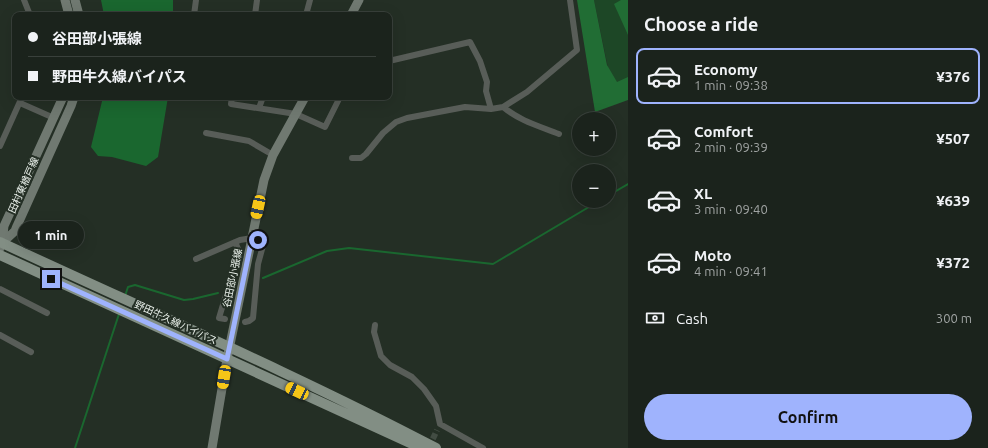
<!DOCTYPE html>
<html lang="en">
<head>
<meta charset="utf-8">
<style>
	body { margin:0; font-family:Ubuntu,"Noto Sans JP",sans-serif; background:#242b25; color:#f1f3f6; height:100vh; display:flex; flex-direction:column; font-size:15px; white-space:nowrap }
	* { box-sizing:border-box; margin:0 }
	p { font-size:13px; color:#a0a4a3 }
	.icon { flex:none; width:22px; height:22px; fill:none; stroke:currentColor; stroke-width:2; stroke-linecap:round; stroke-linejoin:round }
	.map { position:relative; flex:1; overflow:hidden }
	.side { display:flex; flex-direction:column; background:#1b231c; width:360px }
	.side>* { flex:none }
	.guide { position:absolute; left:12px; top:12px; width:380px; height:88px; border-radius:8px; box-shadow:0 4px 16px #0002,0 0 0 1px #39403b; display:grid; align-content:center; height:88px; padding:0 16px; background:#1b231c }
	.buttons { position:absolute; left:572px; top:112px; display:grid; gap:8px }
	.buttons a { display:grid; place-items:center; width:44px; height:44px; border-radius:50%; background:#1b231c; box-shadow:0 4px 16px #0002,0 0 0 1px #39403b; font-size:20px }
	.end { position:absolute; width:18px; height:18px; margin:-9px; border:5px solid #9fb3fd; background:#111; box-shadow:0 0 0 2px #111 }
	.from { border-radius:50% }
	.bubble { position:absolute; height:28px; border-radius:14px; background:#1b231c; box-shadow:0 4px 16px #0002,0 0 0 1px #39403b; font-size:13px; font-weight:700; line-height:28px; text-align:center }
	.car { position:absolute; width:12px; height:24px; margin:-12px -6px; border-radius:5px; box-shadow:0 0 3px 1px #0007; background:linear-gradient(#f5c518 24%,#345 0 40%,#f5c518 0 76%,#345 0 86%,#f5c518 0) }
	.guide b { display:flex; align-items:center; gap:14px; height:38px; font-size:15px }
	.guide b+b { border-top:1px solid #39403b }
	.guide i { width:10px; height:10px; background:#f1f3f6 }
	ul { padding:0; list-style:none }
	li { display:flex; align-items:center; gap:12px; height:56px; margin:0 8px 6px; padding:0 8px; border:2px solid transparent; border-radius:8px }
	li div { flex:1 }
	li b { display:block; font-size:15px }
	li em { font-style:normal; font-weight:700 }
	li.active { border-color:#9fb3fd }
	li>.icon { width:36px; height:36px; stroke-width:1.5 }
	h2 { padding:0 16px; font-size:18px; line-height:48px }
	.pay { display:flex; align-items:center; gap:10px; height:44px; padding:0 16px; font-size:15px }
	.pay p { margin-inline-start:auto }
	.button { display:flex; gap:8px; margin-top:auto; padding:8px 16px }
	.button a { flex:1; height:46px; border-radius:24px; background:#9fb3fd; color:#111; font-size:16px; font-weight:700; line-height:46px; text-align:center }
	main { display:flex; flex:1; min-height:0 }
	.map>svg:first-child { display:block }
	.green { fill:#1d4726 }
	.forest { fill:#216d34 }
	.water { fill:#1a672f }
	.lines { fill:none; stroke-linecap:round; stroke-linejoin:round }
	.stream { stroke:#1a672f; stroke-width:2 }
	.street-tunnel { stroke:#424c43; stroke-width:6; stroke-dasharray:6 3; stroke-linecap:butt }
	.street { stroke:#585d58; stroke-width:6 }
	.secondary { stroke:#707971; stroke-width:9 }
	.primary { stroke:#828e84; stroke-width:10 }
	.route { stroke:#9fb3fd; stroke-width:5 }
	.labels { text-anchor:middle; stroke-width:4; stroke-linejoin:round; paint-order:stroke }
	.street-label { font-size:10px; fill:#ebf2ec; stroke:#242f25 }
</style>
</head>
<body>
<main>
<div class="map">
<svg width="628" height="448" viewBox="0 0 628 448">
	<rect width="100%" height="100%" fill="#242f25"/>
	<path class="green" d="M594,0H628V85L612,87Z"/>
	<path class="forest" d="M577,0H594L607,65L617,82L628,77V100L595,112Z
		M621,0H628V35L614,4Z"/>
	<path class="water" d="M101,0H173V14L172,15H104Z
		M103,97H168L158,157L146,166L112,157L98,156L91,147Z"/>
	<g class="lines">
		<path class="stream" d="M609,195L628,184
			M263,278L327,251L349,248L493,264L599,201
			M125,296L128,287L135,285L184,300L193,299L218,293
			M75,448L119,314"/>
		<path class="street-tunnel" d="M429,447L437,430"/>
		<path class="street" d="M24,0L30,15
			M194,15L196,0
			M255,15L257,0
			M306,15L310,0
			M389,61L470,42L480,61L487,82L486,91L491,109
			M232,97L231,104L296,114L325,127L340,97
			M20,103L54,118
			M503,107L527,92L577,50L570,0
			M259,108L263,97
			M206,133L249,141L273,155
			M0,146L22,97
			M352,158H361L366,154L383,133L396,122L407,118L465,107L491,109L503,107C520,121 539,126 559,134
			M196,259L240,240L252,238L264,242L258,264L253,318L249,321L245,322
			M0,289L47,313
			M225,319L219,318L239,251L235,242
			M375,325L374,332L381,356L390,365L412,377L424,389L436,406L440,424L483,448
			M0,335L31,352"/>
		<path class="secondary" d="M65,0L69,15
			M75,0L79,15
			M351,15L359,0
			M2,243L15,231L17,226L71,106L74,97
			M0,248L2,243L4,226L63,97
			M212,448L227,359L264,180L273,155L305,97"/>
		<path class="primary" d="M0,242C146,310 293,373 436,448
			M0,255L421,448"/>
	</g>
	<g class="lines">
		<path class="route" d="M51,279L227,359L252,238L258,240"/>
	</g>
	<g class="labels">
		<g class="street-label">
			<text transform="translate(23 185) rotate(-66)" y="4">田村東楢戸線</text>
			<text transform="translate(232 278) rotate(-78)" y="4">谷田部小張線</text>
			<text transform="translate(176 322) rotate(25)" y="4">野田牛久線バイパス</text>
		</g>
	</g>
</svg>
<div class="buttons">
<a>+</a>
<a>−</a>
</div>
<i class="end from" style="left:258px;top:240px"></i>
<i class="end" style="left:51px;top:279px"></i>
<div class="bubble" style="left:18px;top:221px;width:66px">1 min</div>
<i class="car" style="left:258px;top:207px;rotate:192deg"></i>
<i class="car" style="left:224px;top:377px;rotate:189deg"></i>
<i class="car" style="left:297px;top:391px;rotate:295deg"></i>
<div class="guide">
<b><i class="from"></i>谷田部小張線</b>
<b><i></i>野田牛久線バイパス</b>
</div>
</div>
<section class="side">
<h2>Choose a ride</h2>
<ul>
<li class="active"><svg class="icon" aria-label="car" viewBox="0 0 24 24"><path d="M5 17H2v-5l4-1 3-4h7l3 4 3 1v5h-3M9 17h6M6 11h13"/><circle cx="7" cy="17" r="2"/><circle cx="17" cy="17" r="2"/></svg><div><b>Economy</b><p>1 min · 09:38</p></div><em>¥376</em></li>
<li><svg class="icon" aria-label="car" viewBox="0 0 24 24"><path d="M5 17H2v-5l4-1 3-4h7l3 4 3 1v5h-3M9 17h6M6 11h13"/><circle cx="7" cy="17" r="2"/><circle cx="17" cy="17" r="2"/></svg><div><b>Comfort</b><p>2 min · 09:39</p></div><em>¥507</em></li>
<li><svg class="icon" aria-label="car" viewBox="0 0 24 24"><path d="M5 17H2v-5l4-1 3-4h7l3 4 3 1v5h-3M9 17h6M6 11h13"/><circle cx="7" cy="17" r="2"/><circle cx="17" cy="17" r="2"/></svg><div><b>XL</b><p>3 min · 09:40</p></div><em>¥639</em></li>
<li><svg class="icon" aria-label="car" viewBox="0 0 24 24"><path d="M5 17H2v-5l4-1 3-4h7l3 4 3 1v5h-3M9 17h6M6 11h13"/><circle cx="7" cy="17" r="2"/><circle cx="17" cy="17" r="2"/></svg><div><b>Moto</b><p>4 min · 09:41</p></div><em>¥372</em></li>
</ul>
<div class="pay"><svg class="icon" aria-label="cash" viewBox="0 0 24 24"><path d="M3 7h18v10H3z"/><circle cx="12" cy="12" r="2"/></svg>Cash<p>300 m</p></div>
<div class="button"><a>Confirm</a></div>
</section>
</main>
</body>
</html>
